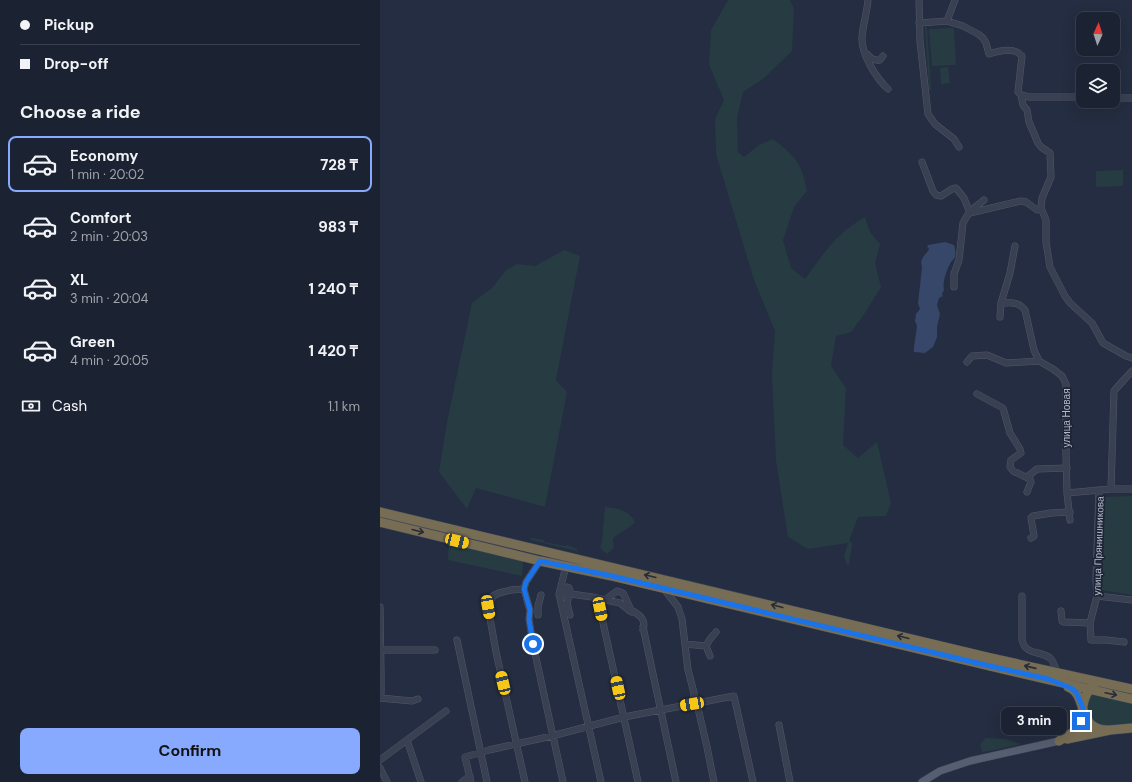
<!DOCTYPE html>
<html lang="en">
<head>
<meta charset="utf-8">
<style>
	body { margin:0; font-family:"DM Sans",sans-serif; background:#242a39; color:#f1f3f6; height:100vh; display:flex; flex-direction:column; font-size:15px; white-space:nowrap }
	* { box-sizing:border-box; margin:0 }
	p { font-size:13px; color:#a0a4ab }
	.icon { flex:none; width:22px; height:22px; fill:none; stroke:currentColor; stroke-width:2; stroke-linecap:round; stroke-linejoin:round }
	.map { position:relative; flex:1; overflow:hidden }
	.side { display:flex; flex-direction:column; background:#1b2231; width:380px }
	.side>* { flex:none }
	.top-card { display:grid; align-content:center; height:88px; padding:0 20px; background:#1b2231 }
	.needle { width:26px; rotate:3deg }
	.controls { position:absolute; left:696px; top:12px; display:grid; gap:8px }
	.controls a { display:grid; place-items:center; width:44px; height:44px; border-radius:8px; background:#1b2231; box-shadow:0 4px 16px #0002,0 0 0 1px #393f4d; font-size:20px }
	.end { position:absolute; width:18px; height:18px; margin:-9px; border:5px solid #1a73e8; background:#fff; box-shadow:0 0 0 2px #fff }
	.from { border-radius:50% }
	.bubble { position:absolute; height:28px; border-radius:8px; background:#1b2231; box-shadow:0 4px 16px #0002,0 0 0 1px #393f4d; font-size:13px; font-weight:700; line-height:28px; text-align:center }
	.car { position:absolute; width:12px; height:24px; margin:-12px -6px; border-radius:5px; box-shadow:0 0 3px 1px #0007; background:linear-gradient(#f5c518 24%,#345 0 40%,#f5c518 0 76%,#345 0 86%,#f5c518 0) }
	.top-card b { display:flex; align-items:center; gap:14px; height:38px; font-size:15px }
	.top-card b+b { border-top:1px solid #393f4d }
	.top-card i { width:10px; height:10px; background:#f1f3f6 }
	ul { padding:0; list-style:none }
	li { display:flex; align-items:center; gap:12px; height:56px; margin:0 8px 6px; padding:0 12px; border:2px solid transparent; border-radius:8px }
	li div { flex:1 }
	li b { display:block; font-size:15px }
	li em { font-style:normal; font-weight:700 }
	li.selected { border-color:#87a9fe }
	li>.icon { width:36px; height:36px; stroke-width:1.5 }
	h2 { padding:0 20px; font-size:18px; line-height:48px }
	.pay { display:flex; align-items:center; gap:10px; height:44px; padding:0 20px; font-size:15px }
	.pay p { margin-inline-start:auto }
	.button { display:flex; gap:8px; margin-top:auto; padding:8px 20px }
	.button a { flex:1; height:46px; border-radius:8px; background:#87a9fe; color:#111; font-size:16px; font-weight:700; line-height:46px; text-align:center }
	main { display:flex; flex:1; min-height:0 }
	.map>svg:first-child { display:block }
	.green { fill:#263c42 }
	.water { fill:#374769 }
	.lines { fill:none; stroke-linecap:round; stroke-linejoin:round }
	.minor-casing { stroke:#505868; stroke-width:7 }
	.major-casing { stroke:#42495a; stroke-width:8 }
	.highway-casing { stroke:#404858; stroke-width:10 }
	.minor { stroke:#384051; stroke-width:6 }
	.major { stroke:#565f71; stroke-width:7 }
	.highway { stroke:#776d55; stroke-width:9 }
	.oneway { stroke:#262c39 }
	.route { stroke:#1a73e8; stroke-width:5 }
	.labels { text-anchor:middle; stroke-width:3.5; stroke-linejoin:round; paint-order:stroke }
	.street-label { font-size:10px; fill:#b5bbcb; stroke:#1d2536 }
</style>
</head>
<body>
<main>
<section class="side">
<div class="top-card">
<b><i class="from"></i>Pickup</b>
<b><i></i>Drop-off</b>
</div>
<h2>Choose a ride</h2>
<ul>
<li class="selected"><svg class="icon" aria-label="car" viewBox="0 0 24 24"><path d="M5 17H2v-5l4-1 3-4h7l3 4 3 1v5h-3M9 17h6M6 11h13"/><circle cx="7" cy="17" r="2"/><circle cx="17" cy="17" r="2"/></svg><div><b>Economy</b><p>1 min · 20:02</p></div><em>728 ₸</em></li>
<li><svg class="icon" aria-label="car" viewBox="0 0 24 24"><path d="M5 17H2v-5l4-1 3-4h7l3 4 3 1v5h-3M9 17h6M6 11h13"/><circle cx="7" cy="17" r="2"/><circle cx="17" cy="17" r="2"/></svg><div><b>Comfort</b><p>2 min · 20:03</p></div><em>983 ₸</em></li>
<li><svg class="icon" aria-label="car" viewBox="0 0 24 24"><path d="M5 17H2v-5l4-1 3-4h7l3 4 3 1v5h-3M9 17h6M6 11h13"/><circle cx="7" cy="17" r="2"/><circle cx="17" cy="17" r="2"/></svg><div><b>XL</b><p>3 min · 20:04</p></div><em>1 240 ₸</em></li>
<li><svg class="icon" aria-label="car" viewBox="0 0 24 24"><path d="M5 17H2v-5l4-1 3-4h7l3 4 3 1v5h-3M9 17h6M6 11h13"/><circle cx="7" cy="17" r="2"/><circle cx="17" cy="17" r="2"/></svg><div><b>Green</b><p>4 min · 20:05</p></div><em>1 420 ₸</em></li>
</ul>
<div class="pay"><svg class="icon" aria-label="cash" viewBox="0 0 24 24"><path d="M3 7h18v10H3z"/><circle cx="12" cy="12" r="2"/></svg>Cash<p>1.1 km</p></div>
<div class="button"><a>Confirm</a></div>
</section>
<div class="map">
<svg width="752" height="782" viewBox="0 0 752 782">
	<rect width="100%" height="100%" fill="#242d41"/>
	<path class="green" d="M348,0H410L414,9L412,51L383,79L363,92L357,118L358,152L364,157L379,145L393,139C415,156 422,163 427,191L414,207L403,240L411,268L425,279C445,252 455,234 485,217L490,232L500,244L495,263L501,287L483,316L471,332L456,336L451,366L466,388L463,445L478,458L497,442L511,503L506,516L478,517L469,541L472,543V546L469,565H467L464,557L468,543L428,549L408,537L396,461L392,375L395,331L374,280L336,154L335,119L344,100L329,65L331,30Z
		M545,27H547L551,90H549Z
		M574,28L576,65L552,66L549,29Z
		M568,67L570,83L561,84L560,68Z
		M743,170V186L716,187V171Z
		M184,250L200,256L176,380L187,392L165,507L96,488L87,509L59,472L67,422L92,303L112,288L126,270L137,264L155,266Z
		M752,496V595L721,590L724,497Z
		M225,507C238,508 249,510 255,522C248,531 239,531 233,539L234,548L227,554L220,548L222,540Z
		M152,538L164,540V542L185,546L187,545L197,549V551L151,540L150,539Z
		M69,541L141,559L143,562L142,576L68,560Z
		M711,694L752,703V724C738,726 716,731 709,715C706,706 707,702 711,694Z
		M606,738L625,739L641,744L610,751L602,752L600,744Z"/>
	<path class="water" d="M565,242L574,245C575,248 576,254 575,257C574,259 572,261 571,262C567,269 562,282 564,290L562,294L563,296L559,298L557,305L560,314L557,327V337L553,347L545,353L534,352V347L537,326L535,321L536,314L540,309L538,303L542,268L541,262L543,257L548,251L549,248L547,247L548,245Z"/>
	<g class="lines">
		<g class="minor-casing">
			<path id="minor" d="M488,0C487,13 483,24 482,37C481,54 496,78 508,89
				M539,0L540,41L548,114L555,124L574,139L579,147
				M567,21L575,0
				M539,23L567,21L583,26L598,34L603,38L606,43L609,54C618,51 635,47 642,56L638,92L641,95L643,105L647,110L649,122L658,143L661,147L670,153L671,177L662,198L661,208L666,220V242L670,267L685,296L690,303L712,323L723,343L746,356L752,358
				M487,54C491,59 495,61 500,60L503,56
				M641,95L649,97H703
				M733,98H752
				M542,162L553,191L556,195L561,196L572,189L576,188L584,198L590,213L641,201L646,202L657,210L661,208
				M589,212L604,200
				M574,287V274L579,260L583,223L587,216L590,213
				M621,303C631,303 638,301 645,310L654,350L659,361L673,369L682,376L686,384V454L687,493L690,520
				M620,317L621,303L630,273L635,246
				M587,362L592,356L607,355L626,363L659,361
				M597,394L623,408L630,433L640,449L641,453L631,460L630,467L633,471L650,479L651,482L647,492
				M647,477L657,469L687,468
				M731,489L734,391C736,388 748,376 752,371
				M719,490L716,580L717,596L710,623L711,640H726L744,642
				M687,493L731,489H752
				M651,538L654,536L651,518L653,516L671,513L690,512
				M160,561L146,582L144,589L150,611L149,619L153,644L183,782
				M186,566L179,594L221,782
				M144,589L131,590L119,593L113,596L108,607L116,652L145,782
				M284,589L298,607L302,619L308,670L314,693V704
				M179,594H191L212,597L240,603L250,611
				M183,594L184,588L187,587L189,588L190,591L187,603L190,615
				M642,596V640C646,656 660,650 670,658C674,661 675,668 677,673
				M717,596L752,600
				M0,607L1,674V693L0,698
				M681,611L682,621L684,622L710,623
				M158,615V606L161,595
				M263,627L296,782
				M77,640L107,782
				M305,644L326,646L330,639L336,632
				M326,646L330,656
				M1,650H55
				M0,698L32,701L38,699
				M317,704L327,747L334,782
				M399,725L410,782
				M27,740L41,782
				M0,760L66,711
				M0,768L7,782
				M82,782L90,776
				M91,782L85,757L109,750L172,736L244,717L354,696L373,782
				M258,782L220,609L221,603L237,591L243,593L252,612L253,611C261,616 266,620 263,630"/>
		</g>
		<g class="major-casing">
			<path id="major" d="M542,782L560,771L590,761L679,741"/>
		</g>
		<g class="highway-casing">
			<path id="highway" d="M0,512L611,658L752,689
				M0,522L160,561L232,576L610,666L752,699
				M688,687C706,693 699,722 717,728C721,730 726,730 730,730
				M687,739L730,730L752,728
				M679,741L695,731L699,728C703,714 701,696 713,686"/>
		</g>
		<use href="#minor" class="minor"/>
		<use href="#major" class="major"/>
		<use href="#highway" class="highway"/>
	</g>
	<defs><path id="oneway-shaft" d="M-6 0H5M1.5-3L5.5 0L1.5 3" fill="none" stroke-width="1.6" stroke-linecap="round" stroke-linejoin="round"/></defs>
	<g class="oneway">
		<use href="#oneway-shaft" transform="translate(38 531) rotate(14)"/>
		<use href="#oneway-shaft" transform="translate(270 576) rotate(-166)"/>
		<use href="#oneway-shaft" transform="translate(397 606) rotate(-166)"/>
		<use href="#oneway-shaft" transform="translate(523 637) rotate(-166)"/>
		<use href="#oneway-shaft" transform="translate(650 667) rotate(-167)"/>
		<use href="#oneway-shaft" transform="translate(731 694) rotate(12)"/>
	</g>
	<g class="lines">
		<path class="route" d="M153,644L149,619L150,610L144,589L146,582L160,561L232,576L610,666L668,679L691,688L696,692L703,708L701,721"/>
	</g>
	<g class="labels">
		<g class="street-label">
			<text transform="translate(686 418) rotate(-90)" y="4">улица Новая</text>
			<text transform="translate(718 546) rotate(-88)" y="4">улица Прянишникова</text>
		</g>
	</g>
</svg>
<div class="controls">
<a><svg class="needle" viewBox="-14 -14 28 28"><path d="M0-13l5 13h-10z" fill="#e53935"/><path d="M0 13l5-13h-10z" fill="#a0a4ab"/></svg></a>
<a><svg class="icon" aria-label="layers" viewBox="0 0 24 24"><path d="M12 4l9 5-9 5-9-5zM3 14l9 5 9-5"/></svg></a>
</div>
<i class="end from" style="left:153px;top:644px"></i>
<i class="end" style="left:701px;top:721px"></i>
<div class="bubble" style="left:621px;top:707px;width:66px">3 min</div>
<i class="car" style="left:77px;top:541px;rotate:104deg"></i>
<i class="car" style="left:108px;top:607px;rotate:170deg"></i>
<i class="car" style="left:220px;top:609px;rotate:168deg"></i>
<i class="car" style="left:123px;top:683px;rotate:347deg"></i>
<i class="car" style="left:238px;top:688px;rotate:348deg"></i>
<i class="car" style="left:312px;top:704px;rotate:260deg"></i>
</div>
</main>
</body>
</html>
